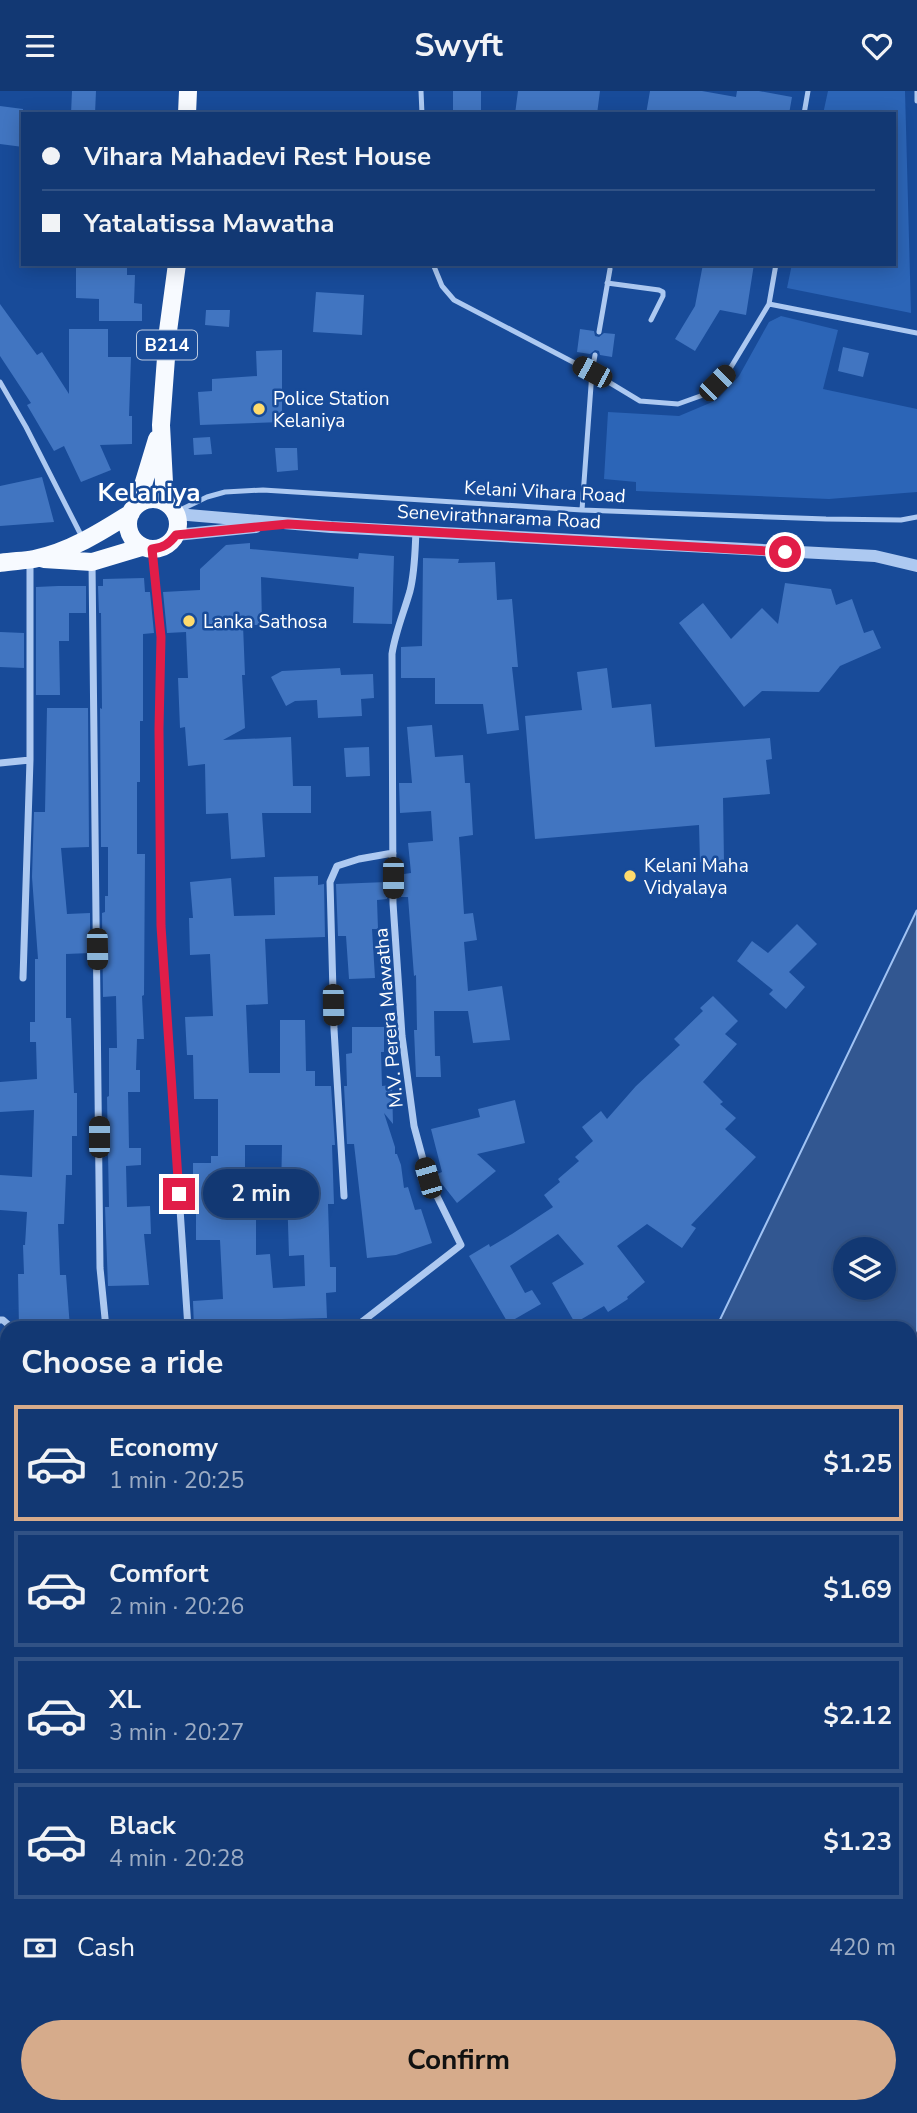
<!DOCTYPE html>
<html lang="en">
<head>
<meta charset="utf-8">
<style>
	body { margin:0; font-family:"Nunito Sans",sans-serif; background:#1f437b; color:#f1f3f6; height:100vh; display:flex; flex-direction:column; font-size:26px; white-space:nowrap }
	* { box-sizing:border-box; margin:0 }
	p { font-size:23px; color:#9cacc4 }
	.icon { flex:none; width:38px; height:38px; fill:none; stroke:currentColor; stroke-width:2; stroke-linecap:round; stroke-linejoin:round }
	.map { position:relative; flex:1; overflow:hidden }
	.side { position:absolute; left:0px; top:1230px; width:917px; height:793px; display:flex; flex-direction:column; background:#123873; border-radius:21px 21px 0 0; box-shadow:0 4px 18px #0003,0 0 0 2px #315285 }
	.side>* { flex:none }
	.top-card { position:absolute; left:21px; top:21px; width:875px; height:154px; border-radius:0px; box-shadow:0 4px 18px #0003,0 0 0 2px #315285; display:grid; align-content:center; height:154px; padding:0 21px; background:#123873 }
	.fabs { position:absolute; left:833px; top:1146px; display:grid; gap:14px }
	.fabs a { display:grid; place-items:center; width:63px; height:63px; border-radius:50%; background:#123873; box-shadow:0 4px 18px #0003,0 0 0 2px #315285; font-size:35px }
	.end { position:absolute; width:32px; height:32px; margin:-16px; border:9px solid #e11d48; background:#fff; box-shadow:0 0 0 4px #fff }
	.from { border-radius:50% }
	.bubble { position:absolute; height:49px; border-radius:24px; background:#123873; box-shadow:0 4px 18px #0003,0 0 0 2px #315285; font-size:23px; font-weight:700; line-height:49px; text-align:center }
	.car { position:absolute; width:21px; height:42px; margin:-21px -10px; border-radius:9px; box-shadow:0 0 5px 2px #0007; background:linear-gradient(#222 24%,#8ab4d8 0 40%,#222 0 76%,#8ab4d8 0 86%,#222 0) }
	.top-card b { display:flex; align-items:center; gap:24px; height:66px; font-size:26px }
	.top-card b+b { border-top:2px solid #315285 }
	.top-card i { width:18px; height:18px; background:#f1f3f6 }
	ul { padding:0; list-style:none }
	li { display:flex; align-items:center; gap:21px; height:116px; margin:0 14px 10px; padding:0 7px; border:4px solid #315285; border-radius:0px }
	li div { flex:1 }
	li b { display:block; font-size:26px }
	li em { font-style:normal; font-weight:700 }
	li.active { border-color:#d6ab8b }
	li>.icon { width:63px; height:63px; stroke-width:1.5 }
	h2 { padding:0 21px; font-size:32px; line-height:84px }
	.pay { display:flex; align-items:center; gap:18px; height:77px; padding:0 21px; font-size:26px }
	.pay p { margin-inline-start:auto }
	.action { display:flex; gap:14px; margin-top:auto; padding:14px 21px }
	.action a { flex:1; height:80px; border-radius:42px; background:#d6ab8b; color:#111; font-size:28px; font-weight:700; line-height:80px; text-align:center }
	header { display:flex; justify-content:space-between; align-items:center; height:91px; padding:0 21px; background:#123873; font-size:32px; font-weight:700 }
	.map>svg:first-child { display:block }
	.green { fill:#2c65b7 }
	.water { fill:#325791; stroke:#a0c3f4; stroke-width:2; fill-rule:evenodd }
	.building { fill:#4175c1; fill-rule:evenodd }
	.lines { fill:none; stroke-linecap:round; stroke-linejoin:round }
	.service { stroke:#adc9f1; stroke-width:5 }
	.minor { stroke:#adc9f1; stroke-width:7 }
	.tertiary { stroke:#adc9f1; stroke-width:12 }
	.primary { stroke:#f7faff; stroke-width:18 }
	.route { stroke:#e11d48; stroke-width:9 }
	.poi-dot { fill:#ffdb6d; stroke:#184b99; stroke-width:2.5 }
	.labels { text-anchor:middle; stroke-width:5; stroke-linejoin:round; paint-order:stroke }
	.shield { fill:#184b99; stroke:#bac9e0; stroke-width:2 }
	.shield-label { font-size:18px; font-weight:bold; fill:#fff }
	.poi-label { font-size:19px; fill:#fff; stroke:#184b99; text-anchor:start }
	.street-label { font-size:19px; fill:#fff; stroke:#184b99 }
	.district-label { font-size:26px; font-weight:bold; fill:#fff; stroke:#184b99 }
</style>
</head>
<body>
<header><svg class="icon" aria-label="menu" viewBox="0 0 24 24"><path d="M4 6h16M4 12h16M4 18h16"/></svg>Swyft<svg class="icon" aria-label="heart" viewBox="0 0 24 24"><path d="M12 20l-8-8c-3-5 5-10 8-4 3-6 11-1 8 4z"/></svg></header>
<div class="map">
<svg width="917" height="2022" viewBox="0 0 917 2022">
	<rect width="100%" height="100%" fill="#184b99"/>
	<path class="green" d="M828,0H905L911,222L787,197L792,173H894V23H823Z
		M781,225L838,239L823,298L917,318V401L829,408L636,400V391L604,388L608,321L679,325L717,309L739,285L769,231Z"/>
	<path class="water" d="M917,819V1366L910,1376V1237H716ZM845,1158H884V1197H845Z
		M0,1759H7V1989L0,1990Z"/>
	<path class="building" d="M72,0H96L95,23H71Z
		M453,0H481V23H453Z
		M518,0H600L597,23H515Z
		M650,0H702L736,6L737,0H759L792,6L789,23H646Z
		M0,15L23,18V56L0,53Z
		M76,173H127V184H135L134,212L142,213V230H99V208L76,207Z
		M703,173H754L746,224L720,219L695,260L675,248L695,215Z
		M316,201L364,204L362,244L313,241Z
		M0,213L37,264L42,261L69,303V238H108V266H131L129,325H132V353L100,354L111,379L81,391L64,355L54,360L27,314L31,312L0,265Z
		M206,219H230L229,236L205,234Z
		M580,238L594,240L595,245L599,246L604,242L615,243L612,266L600,264L599,260L595,259L590,263L577,261Z
		M843,256L869,262L863,286L838,280Z
		M282,259V331L200,334L198,301L212,300V288L257,285L256,260Z
		M210,346L212,363L194,364L193,347Z
		M275,357H297L298,379L277,381Z
		M42,386L54,431L0,435V395Z
		M250,452V458L358,468L359,462L394,465L392,533L353,532L354,496L261,486L262,534H243L245,584H242L245,637L223,649L291,646L293,695H311V722H262L265,766L231,768L228,722L206,723L205,673L188,675L185,636L180,637L178,587H188L186,541L167,542L163,501L200,499V478L226,454Z
		M423,467L459,468L458,472L495,471L497,509L512,508L518,576H512L519,639L487,643L483,613H435V587H401V556L422,555Z
		M144,487L145,501H150L154,542L143,543V630H140V691H137V763H145L144,904L142,905L144,948H137L136,979H140V1001H128L129,1057H141V1074L126,1075L127,1116L150,1115L151,1143H144L149,1194L108,1195L105,1116H109L107,1006L109,1005V957H117L116,905L103,906L102,822L105,821V805H108V756H101L100,617L102,618L101,522H99L98,495H103V488Z
		M785,492L831,498L836,514L852,508L864,542L873,539L881,557L840,575L819,601L762,600L744,616L679,532L703,512L731,548L762,517L778,533Z
		M58,495H86V522H69V550H59L60,604H36V496Z
		M0,541L24,542V577L0,576Z
		M340,577L341,584L373,583L374,607L361,608L362,625L318,627L317,609L295,610L286,615L271,586L282,580Z
		M607,577L612,617L651,613L655,656L770,647L772,668L766,669L770,703L723,707L724,771H700L699,734L535,748L525,625L582,619L577,581Z
		M47,617H88L89,756L61,757L67,823L90,822V862L66,863V927H71L74,1002H77V1045H72V1084H66L64,1133H58L60,1184H66L70,1237H19L18,1183H24L23,1154H25L27,1121L0,1119V1084L32,1086L34,1019L0,1021V991L37,988L36,951H30V931H35V868H38L32,786L34,721H45Z
		M432,634L435,666L463,664L465,692H470L473,744L459,746L464,823L473,822L477,849L464,851L468,900L502,895L510,949L473,952L468,920H434L435,965H440L441,986H416L414,939H417L416,884L414,885L408,806H399V790H404V783L411,782L408,752L433,750L431,720L400,722L399,692H412L407,636Z
		M369,656L370,685L346,686L344,657Z
		M318,785V794L324,793L325,846L265,848L268,913L246,914L249,982H280V929H305L306,980H315V995H331L335,1054H332L334,1113H328L330,1176H336V1201L326,1202L327,1227L282,1228L283,1237H194L193,1210L223,1208L220,1149H196V1101H193V1072H211V1065H218V1008H194L193,964H187L185,926L213,925L210,863L190,864L189,827H193L190,791L231,787L234,825L275,824L274,786ZM245,1054H282L281,1101H287L289,1165L304,1164L305,1195L273,1197L270,1163L256,1164V1116H245Z
		M387,791V808L377,809L378,838H372L375,887L349,888L346,845H338L336,793Z
		M797,833L817,853L789,881L805,896L786,918L769,903L773,899L737,870L752,850L768,862Z
		M713,905L738,930L725,943L737,953L703,991L723,1011L720,1013L736,1027L725,1038L756,1066L691,1134L696,1137L682,1157L647,1133L617,1155L645,1191L627,1206L628,1208L608,1221L604,1215L575,1232L552,1192L584,1173L558,1143L510,1175L525,1202L532,1199L541,1213L508,1232L469,1165L489,1153L490,1156L512,1143L553,1116L544,1104L560,1091L558,1088L579,1070L575,1066L593,1050L582,1036L601,1020L607,1028L636,995L680,954L674,948L703,920L700,917Z
		M352,936H384V961H381L382,995L392,994L393,1033L384,1022L395,1056V1063H397L401,1074L404,1097L408,1096L415,1119L421,1118L432,1152L396,1164L367,1167L354,1053H347L344,995H347L346,963L352,962Z
		M515,1009L525,1052L477,1063L496,1080L457,1112L435,1084L442,1081L431,1038L480,1026L478,1018Z"/>
	<g class="lines">
		<path class="service" d="M421,0L422,23
			M917,0V10
			M804,23L808,0
			M433,173L442,195L454,209L592,281L640,310L678,313L706,303L728,281L769,213L776,173
			M607,192L659,199L663,201V205L651,229
			M769,213L917,242
			M599,241L610,178
			M0,291L26,336L82,446
			M582,419L592,281L595,264
			M176,421L207,406L225,401L263,399L582,419L826,428L901,429L917,426"/>
		<path class="minor" d="M152,458L161,546L159,638L161,835L188,1237
			M92,472L100,1177L106,1237
			M0,672L30,669
			M23,887L30,669V468
			M344,1105L334,938L330,791L337,775L359,768L393,762
			M0,1229H3L12,1237
			M354,1237L461,1154L428,1087L414,1035L402,945L393,812L392,563C395,542 404,521 410,500C415,480 415,460 416,440
			M0,1476L7,1474
			M910,1500L917,1493
			M779,2022V2016"/>
		<path class="tertiary" d="M176,423L331,436L875,465L917,475
			M176,444L256,436"/>
		<path class="primary" d="M187,23L188,0
			M128 433a25 25 0 1 1 50 0a25 25 0 1 1-50 0Z
			M165,411L161,334L168,240L177,173
			M137,414L157,348
			M44,468L92,471L142,456
			M0,472C11,470 23,470 34,468C69,461 101,441 131,422"/>
	</g>
	<g class="lines">
		<path class="route" d="M179,1103L161,835L159,638L161,546L152,458C163,457 169,453 176,444L288,433L785,461"/>
	</g>
	<g class="poi-dot">
		<circle cx="259" cy="318" r="7"/>
		<circle cx="189" cy="530" r="7"/>
		<circle cx="630" cy="785" r="7"/>
	</g>
	<g class="labels">
		<rect class="shield" x="137" y="239.5" width="60" height="29" rx="5"/>
		<g class="shield-label">
			<text x="167" y="260">B214</text>
		</g>
		<g class="poi-label">
			<text x="273" y="314">Police Station<tspan x="273" dy="22">Kelaniya</tspan></text>
			<text x="203" y="537">Lanka Sathosa</text>
			<text x="644" y="781">Kelani Maha<tspan x="644" dy="22">Vidyalaya</tspan></text>
		</g>
		<g class="street-label">
			<text transform="translate(545 400) rotate(3)" y="7">Kelani Vihara Road</text>
			<text transform="translate(499 425) rotate(3)" y="7">Senevirathnarama Road</text>
			<text transform="translate(388 927) rotate(-95)" y="7">M.V. Perera Mawatha</text>
		</g>
		<g class="district-label">
			<text x="149" y="410">Kelaniya</text>
		</g>
	</g>
</svg>
<div class="fabs">
<a><svg class="icon" aria-label="layers" viewBox="0 0 24 24"><path d="M12 4l9 5-9 5-9-5zM3 14l9 5 9-5"/></svg></a>
</div>
<i class="end from" style="left:785px;top:461px"></i>
<i class="end" style="left:179px;top:1103px"></i>
<div class="bubble" style="left:203px;top:1078px;width:116px">2 min</div>
<i class="car" style="left:592px;top:281px;rotate:298deg"></i>
<i class="car" style="left:717px;top:292px;rotate:45deg"></i>
<i class="car" style="left:393px;top:787px;rotate:180deg"></i>
<i class="car" style="left:97px;top:858px;rotate:179deg"></i>
<i class="car" style="left:333px;top:914px;rotate:179deg"></i>
<i class="car" style="left:99px;top:1046px;rotate:0deg"></i>
<i class="car" style="left:428px;top:1087px;rotate:344deg"></i>
<div class="top-card">
<b><i class="from"></i>Vihara Mahadevi Rest House</b>
<b><i></i>Yatalatissa Mawatha</b>
</div>
<section class="side">
<h2>Choose a ride</h2>
<ul>
<li class="active"><svg class="icon" aria-label="car" viewBox="0 0 24 24"><path d="M5 17H2v-5l4-1 3-4h7l3 4 3 1v5h-3M9 17h6M6 11h13"/><circle cx="7" cy="17" r="2"/><circle cx="17" cy="17" r="2"/></svg><div><b>Economy</b><p>1 min · 20:25</p></div><em>$1.25</em></li>
<li><svg class="icon" aria-label="car" viewBox="0 0 24 24"><path d="M5 17H2v-5l4-1 3-4h7l3 4 3 1v5h-3M9 17h6M6 11h13"/><circle cx="7" cy="17" r="2"/><circle cx="17" cy="17" r="2"/></svg><div><b>Comfort</b><p>2 min · 20:26</p></div><em>$1.69</em></li>
<li><svg class="icon" aria-label="car" viewBox="0 0 24 24"><path d="M5 17H2v-5l4-1 3-4h7l3 4 3 1v5h-3M9 17h6M6 11h13"/><circle cx="7" cy="17" r="2"/><circle cx="17" cy="17" r="2"/></svg><div><b>XL</b><p>3 min · 20:27</p></div><em>$2.12</em></li>
<li><svg class="icon" aria-label="car" viewBox="0 0 24 24"><path d="M5 17H2v-5l4-1 3-4h7l3 4 3 1v5h-3M9 17h6M6 11h13"/><circle cx="7" cy="17" r="2"/><circle cx="17" cy="17" r="2"/></svg><div><b>Black</b><p>4 min · 20:28</p></div><em>$1.23</em></li>
</ul>
<div class="pay"><svg class="icon" aria-label="cash" viewBox="0 0 24 24"><path d="M3 7h18v10H3z"/><circle cx="12" cy="12" r="2"/></svg>Cash<p>420 m</p></div>
<div class="action"><a>Confirm</a></div>
</section>
</div>
</body>
</html>
